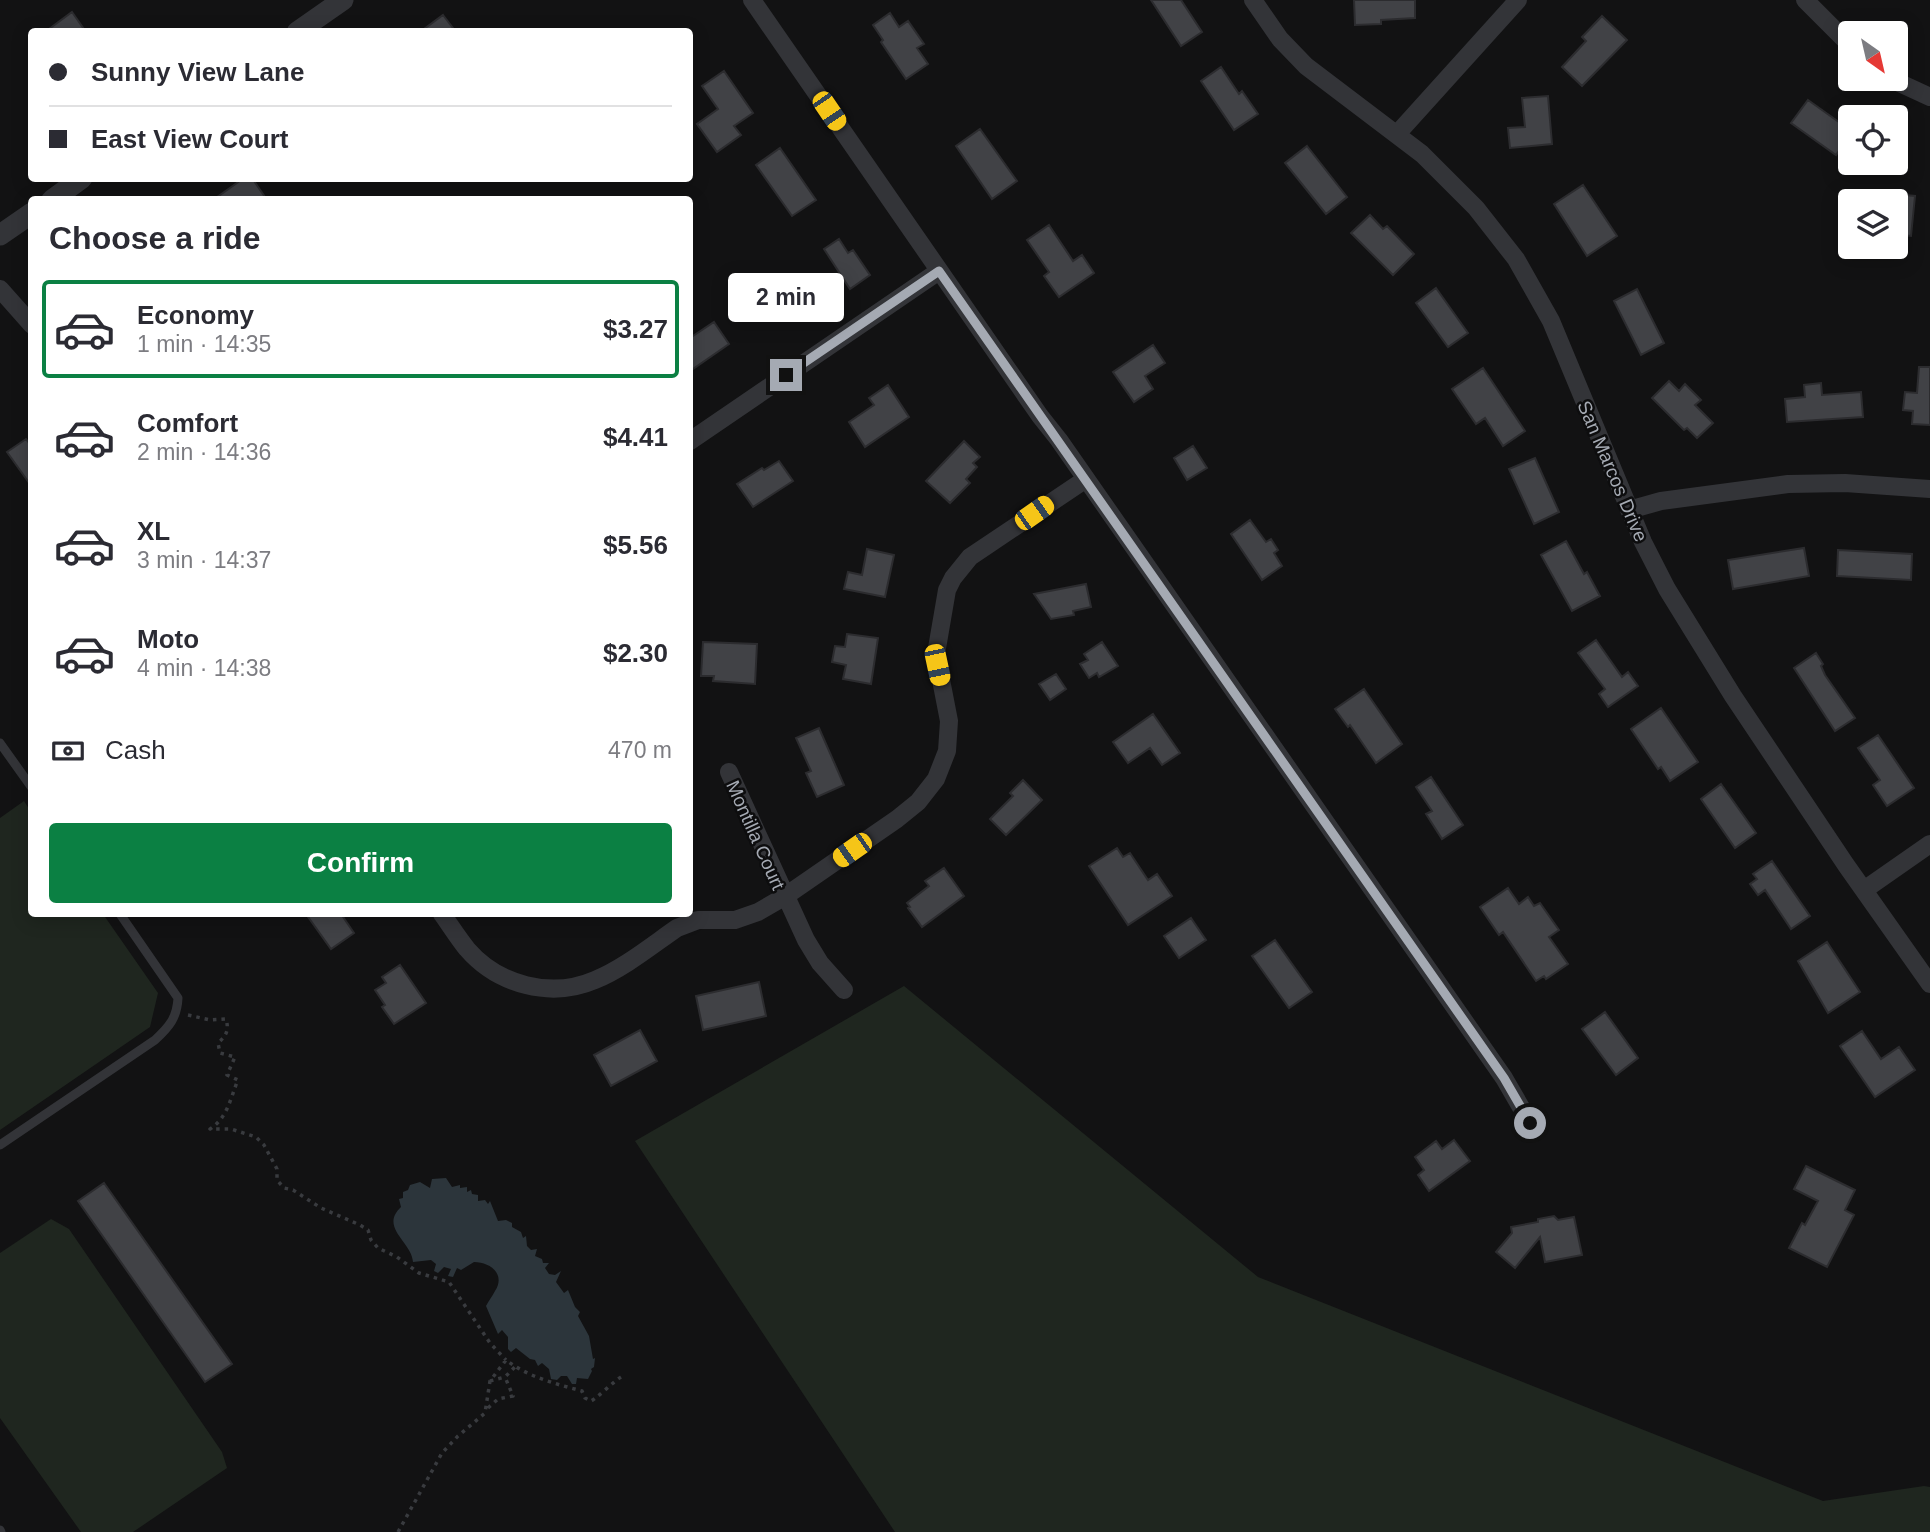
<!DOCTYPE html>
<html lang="en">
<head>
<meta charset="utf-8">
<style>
	body { margin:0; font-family:Helvetica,sans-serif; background:#f2f2f3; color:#2b2b33; height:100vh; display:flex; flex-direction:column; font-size:26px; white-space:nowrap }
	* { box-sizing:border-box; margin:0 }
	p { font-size:23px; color:#7c7c81 }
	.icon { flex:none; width:38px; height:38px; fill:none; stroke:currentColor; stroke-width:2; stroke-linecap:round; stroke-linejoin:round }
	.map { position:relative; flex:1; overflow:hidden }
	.details { position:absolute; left:28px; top:196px; width:665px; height:721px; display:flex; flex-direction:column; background:#fff; border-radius:7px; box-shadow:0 4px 18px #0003 }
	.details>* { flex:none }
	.banner { position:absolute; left:28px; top:28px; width:665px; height:154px; border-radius:7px; box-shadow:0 4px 18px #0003; display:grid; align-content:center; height:154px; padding:0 21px; background:#fff }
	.needle { width:46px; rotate:146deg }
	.tools { position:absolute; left:1838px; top:21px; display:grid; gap:14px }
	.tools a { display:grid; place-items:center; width:70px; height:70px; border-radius:7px; background:#fff; box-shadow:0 4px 18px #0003; font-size:35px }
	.end { position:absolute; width:32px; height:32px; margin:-16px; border:9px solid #a5aab3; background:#111; box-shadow:0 0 0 4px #111 }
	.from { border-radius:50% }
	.bubble { position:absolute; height:49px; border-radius:7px; background:#fff; box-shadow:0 4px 18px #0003; font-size:23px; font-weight:800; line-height:49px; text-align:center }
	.car { position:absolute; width:21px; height:42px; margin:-21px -10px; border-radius:9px; box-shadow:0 0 5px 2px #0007; background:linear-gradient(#f5c518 24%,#345 0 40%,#f5c518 0 76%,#345 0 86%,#f5c518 0) }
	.banner b { display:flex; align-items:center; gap:24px; height:66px; font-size:26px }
	.banner b+b { border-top:2px solid #e1e1e2 }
	.banner i { width:18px; height:18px; background:#2b2b33 }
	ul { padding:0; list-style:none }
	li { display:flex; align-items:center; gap:21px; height:98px; margin:0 14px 10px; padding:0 7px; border:4px solid transparent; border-radius:7px }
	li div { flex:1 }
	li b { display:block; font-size:26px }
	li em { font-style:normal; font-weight:800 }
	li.current { border-color:#0b8043 }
	li>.icon { width:63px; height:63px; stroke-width:1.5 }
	h2 { padding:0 21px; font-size:32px; line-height:84px }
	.pay { display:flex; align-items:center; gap:18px; height:77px; padding:0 21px; font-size:26px }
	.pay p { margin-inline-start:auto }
	.cta { display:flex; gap:14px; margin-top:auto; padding:14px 21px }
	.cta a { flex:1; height:80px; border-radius:7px; background:#0b8043; color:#fff; font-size:28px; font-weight:800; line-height:80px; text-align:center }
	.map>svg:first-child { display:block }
	.green { fill:#1f261f }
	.water { fill:#2c353b }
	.building { fill:#414246; stroke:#2c2c2f; stroke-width:2 }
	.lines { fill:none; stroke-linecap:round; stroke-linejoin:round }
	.path { stroke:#393b3f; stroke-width:3.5; stroke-dasharray:3.5 5; stroke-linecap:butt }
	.service { stroke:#333438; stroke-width:9 }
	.minor { stroke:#333438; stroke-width:18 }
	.tertiary { stroke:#333438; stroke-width:21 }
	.route { stroke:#a5aab3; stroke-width:9 }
	.labels { text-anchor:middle; stroke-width:5; stroke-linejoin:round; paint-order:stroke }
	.street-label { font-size:19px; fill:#a5aab3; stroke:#0d0d0e }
</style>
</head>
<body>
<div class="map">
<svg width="1930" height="1532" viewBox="0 0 1930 1532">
	<rect width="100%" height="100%" fill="#121213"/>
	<path class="green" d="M24,801L31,812L32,914H103L158,993L150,1027L0,1130V818Z
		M904,986L1258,1277L1823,1501L1924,1486L1930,1487V1532H895L635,1141Z
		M51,1219L69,1229L222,1452L227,1468L133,1532H81L0,1418V1253Z"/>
	<path class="water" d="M446,1178L452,1187L460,1185V1188L467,1187V1192L471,1190L472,1194L478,1195V1201L485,1200L488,1204L490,1201L498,1221L506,1220L512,1223V1227L521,1232L523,1238L526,1236L527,1246L531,1250L537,1249L535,1256L542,1259L543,1263H549L545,1268L549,1274L555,1275L561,1271L556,1282L564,1293L568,1290L575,1307L580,1312L578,1316L589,1336L593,1359L595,1358L594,1367L591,1369L592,1371L588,1379L577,1378L576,1384H572L567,1376H561L557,1380L551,1379L549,1369L542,1363L538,1366L535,1360L530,1359L516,1348L511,1352L508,1349V1337L502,1330L498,1334L486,1306C489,1300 492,1297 495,1291C506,1274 490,1262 474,1262L461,1270L457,1268L453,1277L448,1276L451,1269L444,1267L438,1273L434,1271L436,1264L431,1260L413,1262C412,1242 379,1228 401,1207L399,1199L403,1198V1192L408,1190L410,1185L420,1182L430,1188L432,1179Z"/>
	<path class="building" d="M1151,0H1181L1202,32L1181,46Z
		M1354,0H1415V18L1381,20V24L1355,25Z
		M72,12L86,32H45Z
		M890,13L899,27L908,21L924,44L917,48L928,64L906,79L881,42L883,40L873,25Z
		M443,15L456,32H420Z
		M1602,16L1627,40L1582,86L1562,67L1586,41L1582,37Z
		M1221,67L1239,94L1242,91L1258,114L1234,130L1201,81Z
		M724,71L753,113L734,126L741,135L717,152L697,124L718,109L702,86Z
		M1548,96L1552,144L1510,148L1508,128L1525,127L1522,98Z
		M1808,100L1850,130V135L1836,155L1791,123Z
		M980,129L1017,181L992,199L956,146Z
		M1307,146L1347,197L1326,214L1285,163Z
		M780,148L816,200L792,216L756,165Z
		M244,178H252L267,200H213Z
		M1583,185L1617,236L1587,256L1554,204Z
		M1895,194L1915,196L1911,236L1895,234Z
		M1370,215L1383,229L1387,226L1414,254L1393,275L1351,233Z
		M1049,225L1073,261L1082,255L1094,273L1059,297L1044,276L1049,272L1027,240Z
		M839,239L848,253L853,250L870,275L850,289L824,249Z
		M1436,288L1468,333L1448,347L1416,303Z
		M1637,289L1664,343L1641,355L1614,301Z
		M714,322L729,344L690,371V338Z
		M1153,345L1165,363L1145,376L1153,389L1134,402L1113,372Z
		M1919,367H1930V425L1912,424L1913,411L1903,410L1905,392L1917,393Z
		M1483,368L1525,431L1503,446L1485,418L1476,424L1452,389Z
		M1669,381L1679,391L1685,384L1701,400L1695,405L1713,423L1697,438L1687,428L1684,430L1652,398Z
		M1821,383L1822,395L1861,392L1863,417L1787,422L1785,399L1805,397L1804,385Z
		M888,385L909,417L865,447L849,422L874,405L869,398Z
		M26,439L32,447V487L7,452Z
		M964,441L980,457L973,463L977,467L966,479L970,483L950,503L926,481Z
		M1193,446L1207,468L1187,480L1174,458Z
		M1535,458L1559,512L1534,524L1509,469Z
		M779,461L793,481L753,507L737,484L762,468L764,470Z
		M1250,520L1266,542L1271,539L1278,550L1274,553L1282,566L1262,580L1231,534Z
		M1566,541L1584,574L1587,572L1600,596L1572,611L1541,555Z
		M1804,548L1809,576L1733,589L1728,560Z
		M867,549L894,555L885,597L844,589L848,572L862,575Z
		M1838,550L1912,554L1911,580L1837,576Z
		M1086,584L1091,607L1073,611L1074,615L1051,619L1034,594Z
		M847,634L878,638L871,684L843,679L846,665L832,662L835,646L845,647Z
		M1596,640L1622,677L1628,672L1638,686L1608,707L1599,694L1605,689L1578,653Z
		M703,642L757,644L755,684L713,681L714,676H701Z
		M1102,642L1118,666L1099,677L1097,673L1089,678L1080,664L1088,660L1084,654Z
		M1816,653L1823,664L1821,666L1825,675L1855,718L1835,731L1794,668Z
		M1056,674L1066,689L1050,700L1039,684Z
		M1364,689L1402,744L1376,763L1350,725L1348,727L1335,709Z
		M1661,708L1698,762L1670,781L1661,767L1658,769L1631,729Z
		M1153,714L1180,753L1162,765L1150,748L1128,763L1113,742Z
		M819,728L844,785L817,797L806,773L811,771L796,738Z
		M1878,735L1914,788L1887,806L1873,785L1880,780L1858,748Z
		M1431,777L1463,825L1442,839L1426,814L1432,811L1416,787Z
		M1023,780L1042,800L1006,835L990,819L1013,796L1010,793Z
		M1721,784L1756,833L1735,848L1701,799Z
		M1117,848L1123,857L1130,853L1148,880L1157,874L1172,896L1128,925L1089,866Z
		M1772,861L1810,916L1791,929L1765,890L1758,895L1750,884L1757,879L1753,874Z
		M944,868L964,896L922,927L908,908L910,907L907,903L929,886L925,881Z
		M1508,888L1519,904L1528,897L1534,906L1540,903L1559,930L1549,937L1568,964L1546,979L1544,976L1536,981L1503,932L1499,935L1480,907Z
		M306,914H341L354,933L331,949Z
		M1191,918L1206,940L1179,958L1164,936Z
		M1275,940L1312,992L1289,1008L1252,956Z
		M1827,942L1860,992L1828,1013L1798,961Z
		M400,965L426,1003L394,1024L382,1007L385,1005L375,990L386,983L382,977Z
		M759,982L766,1016L703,1030L696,996Z
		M1605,1012L1638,1058L1616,1075L1582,1029Z
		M640,1030L657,1061L611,1086L594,1055Z
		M1862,1031L1881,1059L1899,1047L1915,1070L1875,1097L1840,1046Z
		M1454,1140L1470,1161L1429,1191L1418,1175L1424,1170L1415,1157L1436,1141L1442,1149Z
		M1806,1166L1855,1190L1845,1210L1854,1215L1827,1267L1789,1248L1802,1223L1805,1225L1818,1201L1794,1189Z
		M104,1183L232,1364L205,1382L78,1201Z
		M1554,1216L1558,1220L1574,1217L1582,1255L1545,1262L1540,1237L1515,1268L1496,1252L1512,1233L1511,1227L1538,1222V1219Z"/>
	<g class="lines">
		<path class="path" d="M188,1015L210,1020L226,1019C229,1030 227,1035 218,1043L220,1053L235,1057L227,1075L238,1080C230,1099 228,1117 210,1129H231L256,1137L264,1145L277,1169V1180L284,1188L293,1190L321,1208L360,1225L368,1230L371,1240L378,1248L397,1257L419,1273L449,1282L490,1343L506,1360
			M490,1381L505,1377
			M488,1408L498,1399L513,1396L505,1377L515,1367
			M398,1532L442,1453L458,1436L485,1413L490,1381L506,1360C528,1377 556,1384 582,1391L585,1398L591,1401C596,1399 613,1382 621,1377"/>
		<path class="service" d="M0,743L32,788
			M0,1145L155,1040C169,1027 177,1018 178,998L120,914
			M0,1530L1,1532"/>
		<path class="minor" d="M752,0L1040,416L1059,440L1504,1078L1530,1123
			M1253,0L1280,39L1306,66L1422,154L1476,208L1516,259L1551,321L1643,542L1667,589L1733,696L1846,865L1930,984
			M1805,0L1850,45
			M1891,79L1930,97
			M1397,134L1518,0
			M0,289L32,325
			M690,441L939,271
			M1629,510L1661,501L1788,484L1845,483L1930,489
			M729,772L806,940L820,963L844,990
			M1864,890L1930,844
			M442,914C450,925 458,938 467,949C498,985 551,999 595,980C624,968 651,946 677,928L698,920H735L758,912L784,897L897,819L918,802L936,779L947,751L949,721L936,654L947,590L953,578L970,557L1086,479"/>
		<path class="tertiary" d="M297,32L343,0
			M52,200L82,178
			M0,235L32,213"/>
	</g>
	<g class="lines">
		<path class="route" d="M786,375L939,271L1504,1078L1530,1123"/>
	</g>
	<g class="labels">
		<g class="street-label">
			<text transform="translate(1613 471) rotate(67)" y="7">San Marcos Drive</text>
			<text transform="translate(756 835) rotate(66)" y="7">Montilla Court</text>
		</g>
	</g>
</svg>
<div class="tools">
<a><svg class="needle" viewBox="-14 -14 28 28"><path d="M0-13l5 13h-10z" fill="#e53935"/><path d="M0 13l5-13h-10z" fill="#7c7c81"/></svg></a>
<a><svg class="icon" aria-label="locate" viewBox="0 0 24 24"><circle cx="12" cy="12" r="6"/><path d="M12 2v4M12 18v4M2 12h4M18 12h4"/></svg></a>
<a><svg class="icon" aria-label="layers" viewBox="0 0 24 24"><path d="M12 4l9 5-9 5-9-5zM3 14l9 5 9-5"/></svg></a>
</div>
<i class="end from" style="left:1530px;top:1123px"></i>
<i class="end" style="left:786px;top:375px"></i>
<div class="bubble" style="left:728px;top:273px;width:116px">2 min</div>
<i class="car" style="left:829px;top:111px;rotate:146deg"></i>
<i class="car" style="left:1034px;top:513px;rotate:55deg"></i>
<i class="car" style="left:937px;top:665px;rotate:168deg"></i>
<i class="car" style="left:852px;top:850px;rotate:235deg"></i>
<div class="banner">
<b><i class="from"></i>Sunny View Lane</b>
<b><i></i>East View Court</b>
</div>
<section class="details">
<h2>Choose a ride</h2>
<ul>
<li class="current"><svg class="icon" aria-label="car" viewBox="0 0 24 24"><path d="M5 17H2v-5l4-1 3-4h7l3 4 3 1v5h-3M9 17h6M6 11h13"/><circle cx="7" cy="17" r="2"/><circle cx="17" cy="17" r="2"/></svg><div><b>Economy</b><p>1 min · 14:35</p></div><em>$3.27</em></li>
<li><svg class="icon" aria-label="car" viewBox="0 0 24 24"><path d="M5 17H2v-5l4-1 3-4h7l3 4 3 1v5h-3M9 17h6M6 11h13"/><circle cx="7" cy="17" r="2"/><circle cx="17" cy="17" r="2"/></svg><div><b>Comfort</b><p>2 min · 14:36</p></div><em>$4.41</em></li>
<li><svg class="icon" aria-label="car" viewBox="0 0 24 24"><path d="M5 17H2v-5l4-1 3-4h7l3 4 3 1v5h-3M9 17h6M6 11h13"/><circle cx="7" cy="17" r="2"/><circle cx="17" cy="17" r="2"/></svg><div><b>XL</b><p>3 min · 14:37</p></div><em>$5.56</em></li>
<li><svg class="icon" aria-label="car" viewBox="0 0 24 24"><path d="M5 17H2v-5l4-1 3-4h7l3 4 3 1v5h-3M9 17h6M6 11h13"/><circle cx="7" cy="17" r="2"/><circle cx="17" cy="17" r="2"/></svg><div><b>Moto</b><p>4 min · 14:38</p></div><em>$2.30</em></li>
</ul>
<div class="pay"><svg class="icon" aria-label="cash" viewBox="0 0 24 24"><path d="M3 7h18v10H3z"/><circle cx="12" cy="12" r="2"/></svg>Cash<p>470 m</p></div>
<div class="cta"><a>Confirm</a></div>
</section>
</div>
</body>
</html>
